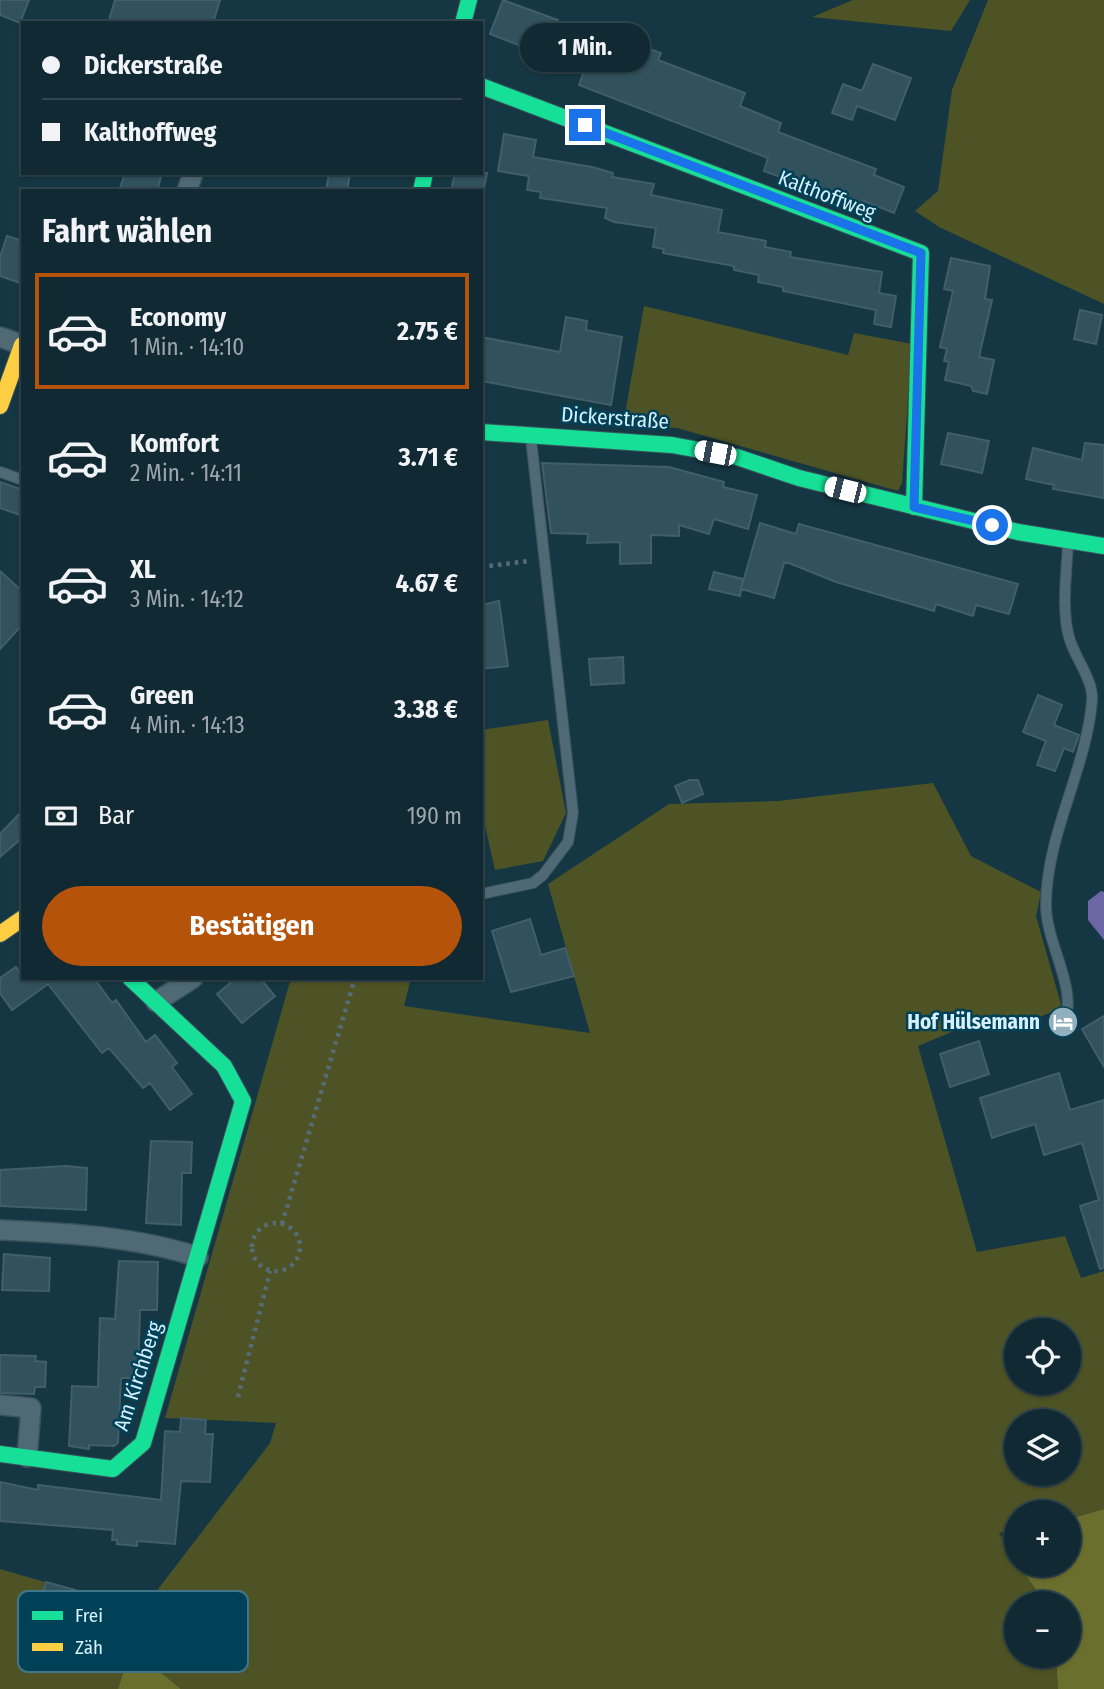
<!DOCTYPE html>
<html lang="de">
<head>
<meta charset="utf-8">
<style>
	body { margin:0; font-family:"Fira Sans Condensed",sans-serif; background:#19313a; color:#f1f3f6; height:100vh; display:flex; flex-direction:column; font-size:26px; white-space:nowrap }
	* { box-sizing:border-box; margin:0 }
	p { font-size:23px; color:#9ca6ac }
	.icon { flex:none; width:38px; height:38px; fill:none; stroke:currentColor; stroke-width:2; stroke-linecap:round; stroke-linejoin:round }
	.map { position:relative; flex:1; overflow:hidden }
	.sheet { position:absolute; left:21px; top:189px; width:462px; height:791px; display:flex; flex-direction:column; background:#102932; border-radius:0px; box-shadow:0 2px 5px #0004,0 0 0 2px #30454d }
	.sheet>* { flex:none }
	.hud { position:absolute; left:21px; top:21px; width:462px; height:154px; border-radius:0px; box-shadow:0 2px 5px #0004,0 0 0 2px #30454d; display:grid; align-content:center; height:154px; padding:0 21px; background:#102932 }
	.fabs { position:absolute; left:1004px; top:1318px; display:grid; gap:14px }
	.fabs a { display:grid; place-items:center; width:77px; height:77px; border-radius:50%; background:#102932; box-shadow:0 2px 5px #0004,0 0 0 2px #30454d; font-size:35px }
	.end { position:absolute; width:32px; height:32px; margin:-16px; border:9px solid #1a73e8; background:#fff; box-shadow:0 0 0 4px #fff }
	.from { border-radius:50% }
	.bubble { position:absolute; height:49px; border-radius:24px; background:#102932; box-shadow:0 2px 5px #0004,0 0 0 2px #30454d; font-size:23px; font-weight:700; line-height:49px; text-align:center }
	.car { position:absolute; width:21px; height:42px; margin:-21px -10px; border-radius:9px; box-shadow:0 0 5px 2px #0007; background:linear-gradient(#fff 24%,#345 0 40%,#fff 0 76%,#345 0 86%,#fff 0) }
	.hud b { display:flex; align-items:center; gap:24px; height:66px; font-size:26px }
	.hud b+b { border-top:2px solid #30454d }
	.hud i { width:18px; height:18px; background:#f1f3f6 }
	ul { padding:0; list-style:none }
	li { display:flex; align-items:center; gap:21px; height:116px; margin:0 14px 10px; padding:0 7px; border:4px solid transparent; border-radius:0px }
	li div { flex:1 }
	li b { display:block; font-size:26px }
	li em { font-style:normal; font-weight:700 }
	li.selected { border-color:#b45309 }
	li>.icon { width:63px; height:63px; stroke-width:1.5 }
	h2 { padding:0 21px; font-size:32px; line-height:84px }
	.pay { display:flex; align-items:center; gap:18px; height:77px; padding:0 21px; font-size:26px }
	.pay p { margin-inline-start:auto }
	.button { display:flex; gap:14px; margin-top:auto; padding:14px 21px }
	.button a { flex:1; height:80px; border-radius:42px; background:#b45309; color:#fff; font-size:28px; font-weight:700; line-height:80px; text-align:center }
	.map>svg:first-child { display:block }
	.green { fill:#4e5325; fill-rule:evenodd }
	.forest { fill:#6b6f2d }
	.water { fill:#6c67a4 }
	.building { fill:#31515d; stroke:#415e6a; stroke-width:2 }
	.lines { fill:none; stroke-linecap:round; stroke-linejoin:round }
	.lane-casing { stroke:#3a525b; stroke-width:12 }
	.street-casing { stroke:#3a525b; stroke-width:22 }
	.fast-casing { stroke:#3a525b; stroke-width:18 }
	.slow-casing { stroke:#3a525b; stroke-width:18 }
	.path { stroke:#566d77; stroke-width:4.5; stroke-dasharray:3.5 5; stroke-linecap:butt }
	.lane { stroke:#4f6a75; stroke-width:10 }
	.street { stroke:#4f6a75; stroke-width:19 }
	.fast { stroke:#16e098; stroke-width:16 }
	.slow { stroke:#ffcf43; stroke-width:16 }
	.route { stroke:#1a73e8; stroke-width:9 }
	.labels { text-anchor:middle; stroke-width:5; stroke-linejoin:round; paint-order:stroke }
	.street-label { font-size:21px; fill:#d5f0fe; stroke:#014157 }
	.poi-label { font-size:21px; font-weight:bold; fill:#d5f0fe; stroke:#014157; text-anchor:end }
	.key { fill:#014157; stroke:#417689; stroke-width:2 }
	.key-label { font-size:19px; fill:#d5f0fe }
</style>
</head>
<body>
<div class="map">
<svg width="1104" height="1689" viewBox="0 0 1104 1689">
	<rect width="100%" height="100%" fill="#153743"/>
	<path class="green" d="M853,0H970L951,31L812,17Z
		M988,0H1104V304L939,227L915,211L938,191L952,90Z
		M644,306L848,355L854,333L912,344L902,483L898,491L677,428L623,425Z
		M548,720L566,813L543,861L495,870L481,808V730Z
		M933,783L971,856L1041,892L1036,916L1062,1008L1002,1032L995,1014L918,1046L977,1252L1065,1236L1081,1278L1104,1271V1509L1069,1519V1512H1017V1529L999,1533L1045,1603H1017V1656H1056L1058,1689H181L131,1648L118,1689H0V1569L142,1610L270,1443L276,1423L165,1418L291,978H411L404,1006L590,1033L548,884L669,804L778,801ZM1017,1330H1069V1382H1017ZM1017,1421H1069V1474H1017Z"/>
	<path class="forest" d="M1104,1509V1689H1058L1056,1656H1069V1603H1045L1019,1565L1069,1564V1519Z
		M131,1648L181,1689H118Z"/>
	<path class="water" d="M1101,891L1104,892V940L1088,920V901Z"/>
	<path class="building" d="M0,0H29L20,23L0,15Z
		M115,0H220L213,23H108Z
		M503,0L558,20L557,22L576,30L569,48L550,40L544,55L490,34Z
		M641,46L661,53L658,60L745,93L740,106L781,123L778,132L876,169L874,175L904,187L894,213L864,201L862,208L764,171L768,158L579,85L590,56L631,74Z
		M873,64L911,78L895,120L857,106L852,120L832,113L843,84L862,91Z
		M504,134L536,140L533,157L592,167L613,173L612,177L654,184L651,195L722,210L718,232L766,241L765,247L791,252L790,257L882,272L879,293L896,296L891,327L874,324L876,310L783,291V287L758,282L759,275L734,270V266L663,253L664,249L653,247L656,228L614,222L605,218L607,208L540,198L541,192L527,190L529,176L498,171Z
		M125,173H162L157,191H119Z
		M329,173H350L347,191H326Z
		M455,173H487L483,193L451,191Z
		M7,236L23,241V284L0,276V257Z
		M951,258L990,266L985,299L992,300L979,357L994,360L987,394L973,391L971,386L945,380L949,362L944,361L947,349L940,347L953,291L944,289Z
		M1080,310L1102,315L1096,344L1074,339Z
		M566,317L587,321L586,330L622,337L611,405L481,381V337L560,352Z
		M948,433L989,441L982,473L941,464Z
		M1085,443L1104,445V498L1053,489L1054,485L1026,479L1033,448L1082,460Z
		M542,463L669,467L724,482L723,487L757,495L748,529L714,519L709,534L679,525V536L651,535V563L620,564V542L587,543L588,534L551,533Z
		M0,482L23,490V516L0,508Z
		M760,523L796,534L799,524L1018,584L1009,614L976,605L973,616L936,604L934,611L836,582L789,563H784L774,598L741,589Z
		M0,571L23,592V624L0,649Z
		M714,572L743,579L740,596L709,589Z
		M499,601L508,666L481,669V605Z
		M623,657L624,683L591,685L589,659Z
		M1038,695L1062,705L1054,725L1079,735L1073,752L1064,748L1055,771L1037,765L1046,741L1023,732Z
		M690,780H698L703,794L682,803L675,786Z
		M23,810V837L0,857V834Z
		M530,919L541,955L565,948L574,976L511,992L492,931Z
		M16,967L23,978H94L112,1003L116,1000L146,1042L155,1035L177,1063L172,1067L192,1094L170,1110L150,1083L143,1088L109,1048L102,1053L48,984L12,1010L0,993V978Z
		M236,978H260L275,996L242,1023L217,994Z
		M1104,1016V1067L1082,1029Z
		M979,1041L989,1074L950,1087L940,1054Z
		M1059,1073L1070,1110L1104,1100V1268L1100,1269L1080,1206L1099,1200L1082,1143L1044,1155L1035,1124L992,1138L980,1098Z
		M151,1141L192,1142L191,1173H182L181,1225L146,1223Z
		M66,1166L87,1168L86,1210L0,1206V1170Z
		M4,1254L50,1258L49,1291L2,1290Z
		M119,1261L158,1262L157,1310H140L138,1378H121L118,1443L114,1446L89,1445V1449L69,1446L72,1386L98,1387L100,1318L115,1319Z
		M0,1355L36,1356L35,1361L46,1362L45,1387H35L34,1394L0,1393Z
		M181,1418L206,1420L205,1434H213L210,1482L181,1481L175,1544L137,1541V1546L117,1544V1540H112L113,1530L0,1521V1482L38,1490V1485L161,1500L165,1431L180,1432Z
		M46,1582L75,1590L69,1610L41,1601Z"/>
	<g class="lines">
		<g class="lane-casing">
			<path id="lane" d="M0,472L23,480
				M481,894L533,883L543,875L568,842L573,813L531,439
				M1064,1026C1079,987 1045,944 1046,903C1047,833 1086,770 1092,701C1094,680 1074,657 1069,637C1061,607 1067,572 1068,542"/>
		</g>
		<g class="street-casing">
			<path id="street" d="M187,191L193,173
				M0,337L23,345
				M156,1002L193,978
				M0,1230C66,1233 134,1236 198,1257
				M0,1405L31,1408L27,1457"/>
		</g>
		<g class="fast-casing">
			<path id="fast" d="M463,23L469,0
				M481,86L921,253L914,507
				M421,191L425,173
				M481,432L672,445L737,457L799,478L1018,532L1104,546
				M0,1454L113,1469L143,1443L243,1101L224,1066L130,978"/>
		</g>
		<g class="slow-casing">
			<path id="slow" d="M0,406L22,345
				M0,934L23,918"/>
		</g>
		<path class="path" d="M481,567L529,561
			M252 1247a24 24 0 1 1 48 0a24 24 0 1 1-48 0Z
			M282,1224L355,978
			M238,1397L270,1271"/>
		<use href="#lane" class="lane"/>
		<use href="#street" class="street"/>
		<use href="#fast" class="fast"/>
		<use href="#slow" class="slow"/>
	</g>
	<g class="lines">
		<path class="route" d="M585,125L921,253L914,507L992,525"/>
	</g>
	<defs>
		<g id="hotel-disc" transform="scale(1.575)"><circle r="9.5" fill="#92afbd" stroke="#014157"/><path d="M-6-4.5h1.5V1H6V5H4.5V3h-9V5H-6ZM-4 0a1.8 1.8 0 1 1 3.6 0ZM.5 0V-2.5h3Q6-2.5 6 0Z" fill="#fff"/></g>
	</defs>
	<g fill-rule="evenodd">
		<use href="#hotel-disc" x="1063" y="1022"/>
	</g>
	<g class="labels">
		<g class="street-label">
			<text transform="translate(827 195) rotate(21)" y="7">Kalthoffweg</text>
			<text transform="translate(615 418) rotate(4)" y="7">Dickerstraße</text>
			<text transform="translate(138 1376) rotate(-72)" y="7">Am Kirchberg</text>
		</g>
		<g class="poi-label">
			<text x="1040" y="1029">Hof Hülsemann</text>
		</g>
	</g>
	<rect x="18" y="1591" width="230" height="81" rx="10" class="key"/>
	<rect x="32" y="1611" width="31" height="9" fill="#16e098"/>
	<rect x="32" y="1643" width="31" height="8" fill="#ffcf43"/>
	<g class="key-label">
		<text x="75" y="1622">Frei</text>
		<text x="75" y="1654">Zäh</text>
	</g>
</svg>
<div class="fabs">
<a><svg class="icon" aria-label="locate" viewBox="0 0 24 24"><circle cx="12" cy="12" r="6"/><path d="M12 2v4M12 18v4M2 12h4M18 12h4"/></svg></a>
<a><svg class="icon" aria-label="layers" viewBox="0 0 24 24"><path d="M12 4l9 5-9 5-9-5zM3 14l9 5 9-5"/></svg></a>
<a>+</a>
<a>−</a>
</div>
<i class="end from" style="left:992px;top:525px"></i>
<i class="end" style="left:585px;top:125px"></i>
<div class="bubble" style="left:520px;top:23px;width:130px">1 Min.</div>
<i class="car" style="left:715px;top:453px;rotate:281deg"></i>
<i class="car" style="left:845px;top:490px;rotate:284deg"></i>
<div class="hud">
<b><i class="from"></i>Dickerstraße</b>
<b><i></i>Kalthoffweg</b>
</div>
<section class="sheet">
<h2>Fahrt wählen</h2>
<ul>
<li class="selected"><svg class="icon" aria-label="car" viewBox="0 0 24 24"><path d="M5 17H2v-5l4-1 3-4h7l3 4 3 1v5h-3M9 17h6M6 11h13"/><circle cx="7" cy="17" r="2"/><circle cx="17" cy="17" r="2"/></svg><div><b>Economy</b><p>1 Min. · 14:10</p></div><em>2.75 €</em></li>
<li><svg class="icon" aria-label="car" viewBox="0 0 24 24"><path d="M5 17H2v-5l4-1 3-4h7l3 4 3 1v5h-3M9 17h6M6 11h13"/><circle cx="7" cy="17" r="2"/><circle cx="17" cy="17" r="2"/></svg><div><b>Komfort</b><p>2 Min. · 14:11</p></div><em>3.71 €</em></li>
<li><svg class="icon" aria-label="car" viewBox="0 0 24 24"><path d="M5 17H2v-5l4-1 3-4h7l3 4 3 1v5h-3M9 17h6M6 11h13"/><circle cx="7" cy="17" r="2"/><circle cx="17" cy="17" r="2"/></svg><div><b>XL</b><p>3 Min. · 14:12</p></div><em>4.67 €</em></li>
<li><svg class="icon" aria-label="car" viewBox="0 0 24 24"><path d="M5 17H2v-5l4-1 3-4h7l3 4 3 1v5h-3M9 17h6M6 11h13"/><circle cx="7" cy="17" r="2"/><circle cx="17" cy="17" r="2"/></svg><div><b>Green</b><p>4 Min. · 14:13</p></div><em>3.38 €</em></li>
</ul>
<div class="pay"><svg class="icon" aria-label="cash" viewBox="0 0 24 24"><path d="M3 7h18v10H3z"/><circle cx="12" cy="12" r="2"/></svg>Bar<p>190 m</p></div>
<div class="button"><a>Bestätigen</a></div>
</section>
</div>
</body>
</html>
